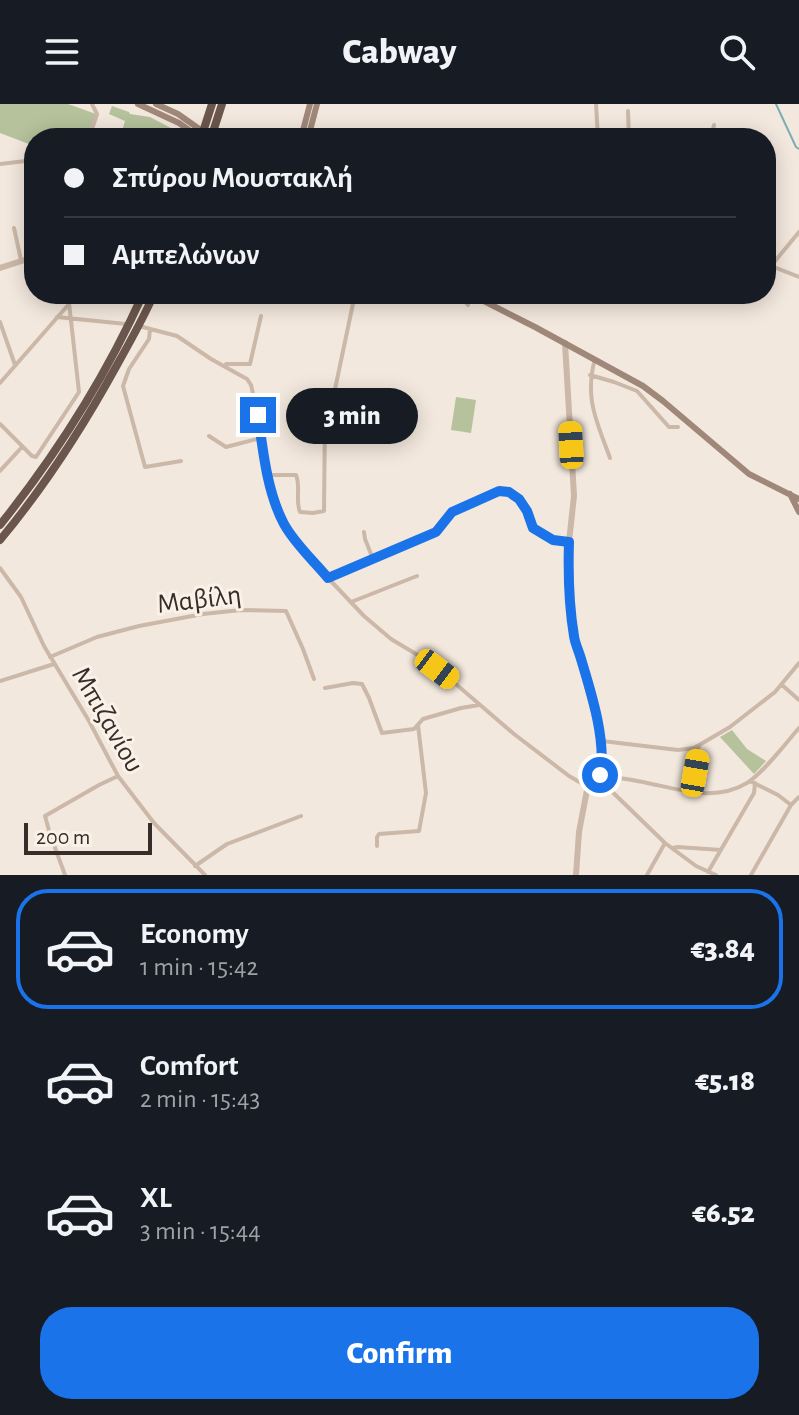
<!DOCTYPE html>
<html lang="en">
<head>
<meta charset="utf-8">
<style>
	body { margin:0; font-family:"Alegreya Sans",sans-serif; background:#20242c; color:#f1f3f6; height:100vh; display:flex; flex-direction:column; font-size:30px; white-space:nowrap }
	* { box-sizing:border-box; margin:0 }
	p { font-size:26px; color:#9ea1a6 }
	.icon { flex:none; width:44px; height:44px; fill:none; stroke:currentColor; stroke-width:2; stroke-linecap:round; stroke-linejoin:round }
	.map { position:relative; height:771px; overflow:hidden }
	.details { display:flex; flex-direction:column; background:#171b24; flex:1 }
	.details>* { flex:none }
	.guide { position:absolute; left:24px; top:24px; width:752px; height:176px; border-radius:32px; box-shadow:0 4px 20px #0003; display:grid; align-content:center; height:176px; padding:0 40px; background:#171b24 }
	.scale { position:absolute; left:24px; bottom:20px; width:128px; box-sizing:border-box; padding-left:8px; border:4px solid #382d28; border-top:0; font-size:22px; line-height:28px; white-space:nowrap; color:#382d28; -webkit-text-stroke:6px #faf2e9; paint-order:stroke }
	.end { position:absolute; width:36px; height:36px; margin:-18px; border:10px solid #1a73e8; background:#fff; box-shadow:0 0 0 4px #fff }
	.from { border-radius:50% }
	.bubble { position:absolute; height:56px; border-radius:28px; background:#171b24; box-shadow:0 4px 20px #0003; font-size:26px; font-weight:800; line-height:56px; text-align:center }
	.car { position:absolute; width:24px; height:48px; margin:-24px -12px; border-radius:10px; box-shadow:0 0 6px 2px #0007; background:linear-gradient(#f5c518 24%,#345 0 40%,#f5c518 0 76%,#345 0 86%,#f5c518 0) }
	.guide b { display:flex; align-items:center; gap:28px; height:76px; font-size:30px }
	.guide b+b { border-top:2px solid #363941 }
	.guide i { width:20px; height:20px; background:#f1f3f6 }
	ul { padding:14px 0 0; list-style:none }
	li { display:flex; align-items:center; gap:24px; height:120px; margin:0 16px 12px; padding:0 24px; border:4px solid transparent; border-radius:32px }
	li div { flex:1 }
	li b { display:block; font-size:30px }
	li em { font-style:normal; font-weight:800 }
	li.current { border-color:#1a73e8 }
	li>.icon { width:72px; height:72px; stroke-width:1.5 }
	.action { display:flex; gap:16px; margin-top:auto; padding:16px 40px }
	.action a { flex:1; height:92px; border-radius:32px; background:#1a73e8; color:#fff; font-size:32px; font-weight:800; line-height:92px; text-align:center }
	header { display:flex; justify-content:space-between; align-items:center; height:104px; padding:0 40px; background:#171b24; font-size:36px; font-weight:800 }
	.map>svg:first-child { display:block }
	.green { fill:#b5c29c }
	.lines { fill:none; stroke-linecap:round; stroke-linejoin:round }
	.stream { stroke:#7baeb1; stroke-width:2 }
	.minor { stroke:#cbb8a8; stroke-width:4 }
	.tertiary { stroke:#cbb8a8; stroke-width:6 }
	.secondary { stroke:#9f8779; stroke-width:6 }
	.trunk { stroke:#6a564c; stroke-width:8 }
	.route { stroke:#1a73e8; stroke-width:10 }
	.labels { text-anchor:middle; stroke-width:6; stroke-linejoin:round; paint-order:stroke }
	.street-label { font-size:28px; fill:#382d28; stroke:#faf2e9 }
</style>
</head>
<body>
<header><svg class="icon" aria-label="menu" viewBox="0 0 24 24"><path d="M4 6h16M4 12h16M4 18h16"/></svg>Cabway<svg class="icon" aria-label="search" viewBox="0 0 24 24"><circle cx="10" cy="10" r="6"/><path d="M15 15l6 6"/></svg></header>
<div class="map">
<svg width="799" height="771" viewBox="0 0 799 771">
	<rect width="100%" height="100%" fill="#f3e8dd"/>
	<path class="green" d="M0,0H68L96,10L87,34H34V42L0,29Z
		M112,2L129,8L130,10L150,13L190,34H132L121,30L125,17L109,10Z
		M456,293L476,296L471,329L451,326Z
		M732,626L747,645L766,657L754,670L720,633Z"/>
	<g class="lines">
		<path class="stream" d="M776,0L796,43L799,45"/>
		<path class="minor" d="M596,0L598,34
			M628,7L629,34
			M89,34L97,10L92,0
			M700,34L713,25L714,21
			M0,60L34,56
			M14,124L21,156
			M766,160L799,173
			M771,162L799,128
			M402,190L432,195L462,194L468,201
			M57,213L126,220
			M0,218L15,261
			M139,222L177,232L211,255L247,275L251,281L255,298L271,383L285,421L293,433L328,474L364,512L391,535L421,553L450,575L514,630L569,672L588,683
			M150,225L149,235L129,265L123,282L145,363L181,357
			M595,255C584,294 597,318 610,354
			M226,260H250L261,212
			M590,271L614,278L637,287L669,323H678
			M0,279L69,200
			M0,320L32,352L36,353L79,288L68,190
			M209,332L226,343L261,334
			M0,367L22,343
			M268,371H296C301,382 295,397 300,408L313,409L324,407L325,312C326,303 332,298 334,290L355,190
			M364,428L365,435L373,455
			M0,464L21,493L44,542L89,617L118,672L154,719L205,771
			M328,474L436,428L452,408L499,387L509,388L519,395L527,407L533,424L553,436L569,438
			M351,498L417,472
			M50,553L97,533L139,522L203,510L241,506L286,507L303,545L314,575
			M0,577L54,560
			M782,581L799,596
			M325,584L353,579L362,580L369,594L382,629L414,625L423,615L461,604L479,601
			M602,637L678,646L694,644L730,623L775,588L799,559
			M600,671C613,674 625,674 637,677C674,683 712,700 747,679C764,668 785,640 799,624
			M598,674L665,739L696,762L716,771
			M750,677L778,691L791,701L751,771
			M691,688L699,641
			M791,701L799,693
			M377,742V733L379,730L419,727L426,689L418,621
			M672,744L678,743L721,746
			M195,762L227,740L301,712
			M708,768L754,689L755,679
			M65,771L50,730L45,712L99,681L118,672
			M647,771L665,739"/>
		<path class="tertiary" d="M0,164L34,153
			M565,239L574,392L569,438L568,471L574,533L601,635L602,652L600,671L590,680L587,686L579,728L576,771"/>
		<path class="secondary" d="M138,0L179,19L200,34
			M156,0L178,10L212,34
			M301,34L310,0
			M308,34L317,0
			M470,190L535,223L643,282L663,297L749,370L799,395
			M790,390L799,408"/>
		<path class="trunk" d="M201,34L212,0
			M211,34L222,0
			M0,421C56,351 106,272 143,190
			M0,436C45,382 83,323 117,261C130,238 143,215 154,190"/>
	</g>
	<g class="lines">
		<path class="route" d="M258,311C263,347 267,388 284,420C295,440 313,456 328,474L436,428L452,408L499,387L509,388L519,395L527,407L533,424L553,436L569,438C568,469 569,502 574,532C575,540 579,547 581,555C591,588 607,638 600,671"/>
	</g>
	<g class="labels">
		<g class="street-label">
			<text transform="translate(199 494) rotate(-7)" y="10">Μαβίλη</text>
			<text transform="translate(109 615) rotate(60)" y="10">Μπιζανίου</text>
		</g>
	</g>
</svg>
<div class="scale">200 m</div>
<i class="end from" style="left:600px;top:671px"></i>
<i class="end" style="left:258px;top:311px"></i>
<div class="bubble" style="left:286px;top:284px;width:132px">3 min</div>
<i class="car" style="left:571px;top:341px;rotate:357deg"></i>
<i class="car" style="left:437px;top:565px;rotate:127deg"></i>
<i class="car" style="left:695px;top:669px;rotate:10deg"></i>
<div class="guide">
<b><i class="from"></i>Σπύρου Μουστακλή</b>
<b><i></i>Αμπελώνων</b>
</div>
</div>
<section class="details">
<ul>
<li class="current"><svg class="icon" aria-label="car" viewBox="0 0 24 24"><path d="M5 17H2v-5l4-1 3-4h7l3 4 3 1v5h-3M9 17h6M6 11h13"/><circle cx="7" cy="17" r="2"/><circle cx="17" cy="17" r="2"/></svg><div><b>Economy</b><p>1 min · 15:42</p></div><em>€3.84</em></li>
<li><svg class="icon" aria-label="car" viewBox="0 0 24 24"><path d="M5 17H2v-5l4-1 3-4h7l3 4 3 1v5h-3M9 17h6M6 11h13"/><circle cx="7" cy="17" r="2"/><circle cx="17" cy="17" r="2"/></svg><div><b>Comfort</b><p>2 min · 15:43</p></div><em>€5.18</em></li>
<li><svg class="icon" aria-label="car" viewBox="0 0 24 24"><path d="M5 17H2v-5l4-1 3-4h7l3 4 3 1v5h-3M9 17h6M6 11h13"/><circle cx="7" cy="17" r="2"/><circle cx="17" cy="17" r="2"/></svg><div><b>XL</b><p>3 min · 15:44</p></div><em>€6.52</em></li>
</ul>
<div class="action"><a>Confirm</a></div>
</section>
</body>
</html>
